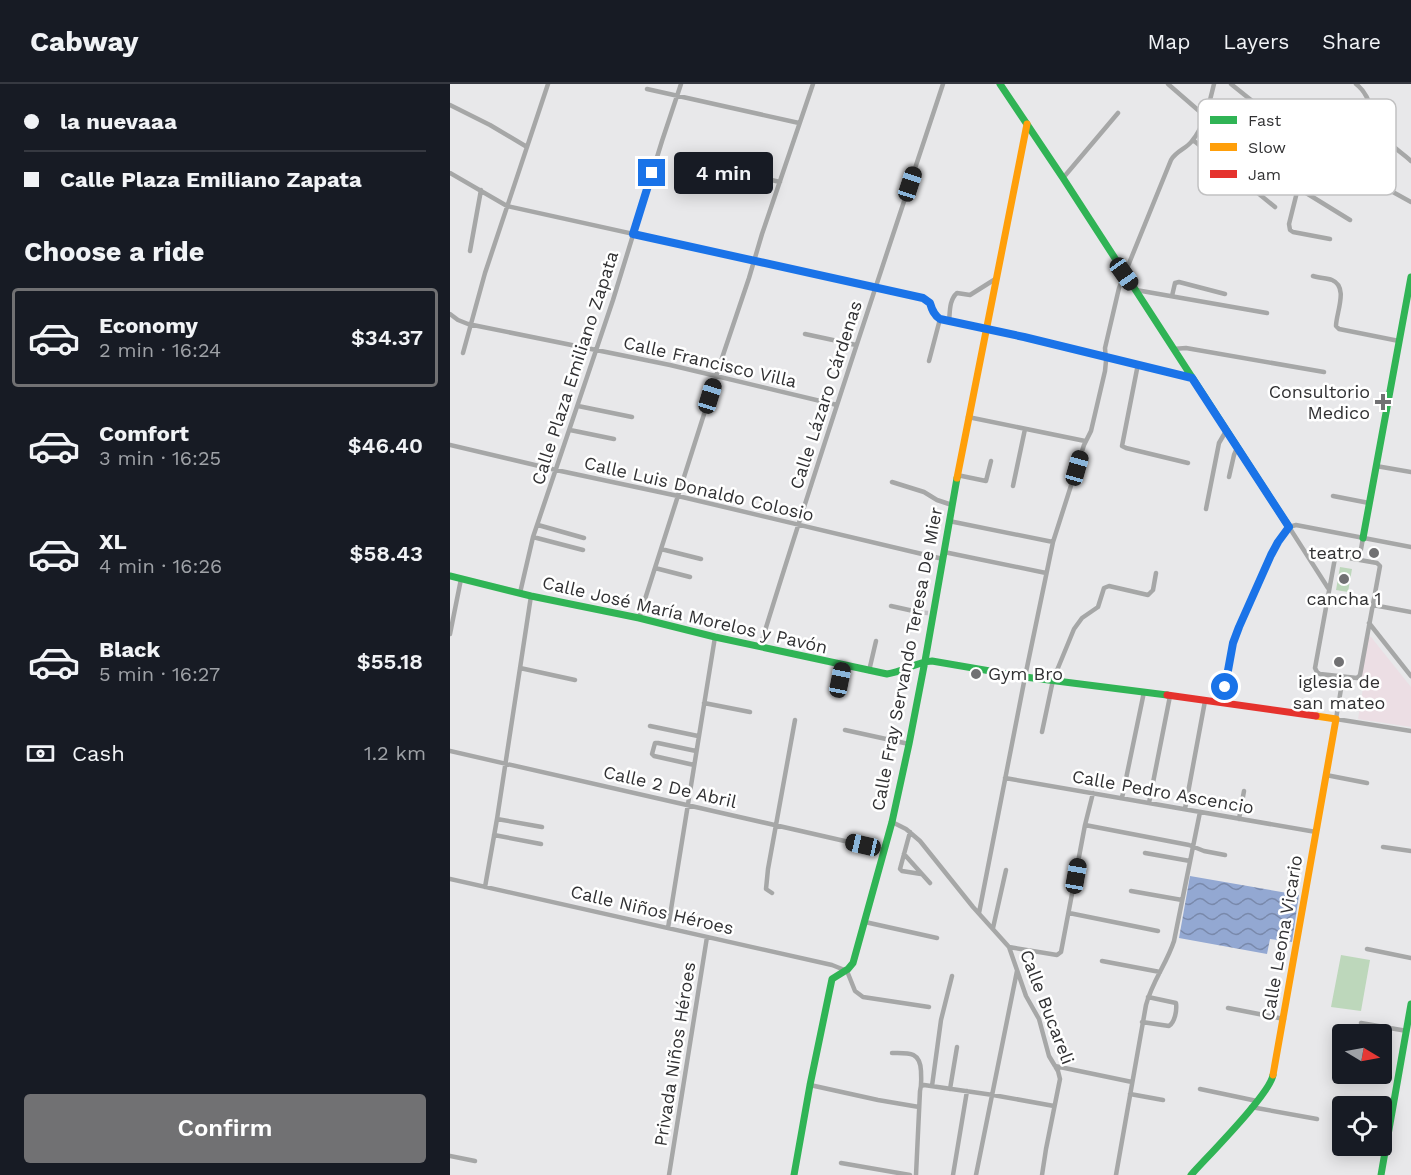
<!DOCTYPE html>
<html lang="en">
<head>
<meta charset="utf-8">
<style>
	body { margin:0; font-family:"Work Sans",sans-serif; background:#242831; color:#f1f3f6; height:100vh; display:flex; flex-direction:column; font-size:22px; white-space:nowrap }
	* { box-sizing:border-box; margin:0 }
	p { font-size:20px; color:#9ea1a6 }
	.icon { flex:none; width:33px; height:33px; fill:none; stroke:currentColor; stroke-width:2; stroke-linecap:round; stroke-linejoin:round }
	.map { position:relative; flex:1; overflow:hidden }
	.details { display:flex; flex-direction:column; background:#171b24; width:450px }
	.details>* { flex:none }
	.hud { display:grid; align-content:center; height:132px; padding:0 24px; background:#171b24 }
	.needle { width:39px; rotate:100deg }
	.tools { position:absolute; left:882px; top:940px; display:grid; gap:12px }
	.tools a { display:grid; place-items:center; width:60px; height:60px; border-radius:6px; background:#171b24; box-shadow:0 3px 15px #0003; font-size:30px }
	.end { position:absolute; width:27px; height:27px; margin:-14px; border:8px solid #1a73e8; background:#fff; box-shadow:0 0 0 3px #fff }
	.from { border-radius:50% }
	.bubble { position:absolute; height:42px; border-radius:6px; background:#171b24; box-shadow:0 3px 15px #0003; font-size:20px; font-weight:600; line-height:42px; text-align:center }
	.car { position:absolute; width:18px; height:36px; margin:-18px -9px; border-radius:8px; box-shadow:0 0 4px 2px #0007; background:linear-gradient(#222 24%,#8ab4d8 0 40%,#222 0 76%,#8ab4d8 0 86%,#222 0) }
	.hud b { display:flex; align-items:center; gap:21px; height:57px; font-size:22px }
	.hud b+b { border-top:2px solid #363941 }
	.hud i { width:15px; height:15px; background:#f1f3f6 }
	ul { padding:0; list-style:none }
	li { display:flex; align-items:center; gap:18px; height:99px; margin:0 12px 9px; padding:0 12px; border:3px solid transparent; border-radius:6px }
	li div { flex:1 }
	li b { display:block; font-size:22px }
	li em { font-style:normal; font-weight:600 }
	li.current { border-color:#717173 }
	li>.icon { width:54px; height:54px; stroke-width:1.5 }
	h2 { padding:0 24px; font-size:27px; line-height:72px }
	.pay { display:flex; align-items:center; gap:15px; height:66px; padding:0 24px; font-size:22px }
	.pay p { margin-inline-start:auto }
	.cta { display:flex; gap:12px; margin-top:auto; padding:12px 24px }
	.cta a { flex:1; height:69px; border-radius:6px; background:#717173; color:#fff; font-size:24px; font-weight:600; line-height:69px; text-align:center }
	header { display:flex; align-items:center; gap:36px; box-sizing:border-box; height:84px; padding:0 30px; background:#171b24; border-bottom:2px solid #363941 }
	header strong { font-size:28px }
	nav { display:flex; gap:33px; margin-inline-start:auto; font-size:21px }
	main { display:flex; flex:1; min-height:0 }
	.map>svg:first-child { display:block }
	.education { fill:#ecdee4 }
	.park { fill:#bdd7bb }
	.water { fill:url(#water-waves) }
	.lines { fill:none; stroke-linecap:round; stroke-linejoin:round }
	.street-tunnel { stroke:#c3c3c5; stroke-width:4.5; stroke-dasharray:4.5 2; stroke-linecap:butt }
	.street { stroke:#a6a7a7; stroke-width:4.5 }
	.fast { stroke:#30b455; stroke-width:7 }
	.slow { stroke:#ff9f0a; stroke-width:7 }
	.jam { stroke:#e5322d; stroke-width:7 }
	.route { stroke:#1a73e8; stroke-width:8 }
	.poi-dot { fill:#717173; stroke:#fff; stroke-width:2 }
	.labels { text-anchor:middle; stroke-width:5; stroke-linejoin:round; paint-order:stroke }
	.street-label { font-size:18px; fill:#313133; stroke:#fff }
	.poi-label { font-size:18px; fill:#313133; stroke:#fff; text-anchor:end }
	.key { fill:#fff; stroke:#c1c1c2; stroke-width:1.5 }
	.key-label { font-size:16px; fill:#313133 }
</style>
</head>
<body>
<header>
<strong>Cabway</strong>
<nav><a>Map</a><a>Layers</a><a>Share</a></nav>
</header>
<main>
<section class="details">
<div class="hud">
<b><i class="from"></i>la nuevaaa</b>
<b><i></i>Calle Plaza Emiliano Zapata</b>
</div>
<h2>Choose a ride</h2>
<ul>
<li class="current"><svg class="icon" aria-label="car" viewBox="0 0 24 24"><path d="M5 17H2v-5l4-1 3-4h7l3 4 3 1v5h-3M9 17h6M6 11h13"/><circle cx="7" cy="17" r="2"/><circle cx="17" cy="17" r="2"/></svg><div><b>Economy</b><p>2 min · 16:24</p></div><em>$34.37</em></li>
<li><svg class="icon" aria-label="car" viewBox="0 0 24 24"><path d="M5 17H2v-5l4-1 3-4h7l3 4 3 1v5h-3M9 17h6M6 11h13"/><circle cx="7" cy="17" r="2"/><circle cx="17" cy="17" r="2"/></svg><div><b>Comfort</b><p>3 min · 16:25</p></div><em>$46.40</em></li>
<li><svg class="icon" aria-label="car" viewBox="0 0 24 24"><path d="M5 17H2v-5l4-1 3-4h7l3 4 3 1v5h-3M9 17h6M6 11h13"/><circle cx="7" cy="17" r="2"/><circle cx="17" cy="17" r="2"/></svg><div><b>XL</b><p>4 min · 16:26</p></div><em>$58.43</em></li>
<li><svg class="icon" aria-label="car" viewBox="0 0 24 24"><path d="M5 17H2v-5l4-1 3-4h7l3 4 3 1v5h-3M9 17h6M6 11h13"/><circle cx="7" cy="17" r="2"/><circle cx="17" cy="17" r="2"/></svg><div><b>Black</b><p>5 min · 16:27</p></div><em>$55.18</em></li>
</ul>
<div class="pay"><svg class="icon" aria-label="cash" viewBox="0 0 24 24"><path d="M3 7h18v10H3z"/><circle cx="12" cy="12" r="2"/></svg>Cash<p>1.2 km</p></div>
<div class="cta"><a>Confirm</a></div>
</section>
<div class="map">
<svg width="961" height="1091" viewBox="0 0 961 1091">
	<defs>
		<pattern id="water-waves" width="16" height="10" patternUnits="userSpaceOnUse" patternTransform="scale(1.5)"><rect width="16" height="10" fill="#93a8d2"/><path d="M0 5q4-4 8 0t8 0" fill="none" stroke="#7989ab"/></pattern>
	</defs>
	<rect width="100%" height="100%" fill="#e8e8ea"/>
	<path class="education" d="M915,552L921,553L961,603V643L908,635L914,598L909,597Z"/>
	<path class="park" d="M890,483L902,485L898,508L886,506Z
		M891,871L920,876L911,927L881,923Z"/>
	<path class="water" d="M740,792L849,811L842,858L820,855L817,870L729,854Z"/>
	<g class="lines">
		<path class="street-tunnel" d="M468,528L478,529"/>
		<path class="street" d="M718,0L756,33
			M781,0L832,41L860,62L961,118
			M906,0C922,12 920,31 930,47C936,59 951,68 961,77
			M197,5L349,39
			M0,21L40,41L77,63
			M758,27L848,104L900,136
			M743,56L825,123
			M275,85L330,98
			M0,89L57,122L473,214L480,219C482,226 484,231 490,235L574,253L742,294
			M613,94L668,29
			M848,104L839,140L840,146L843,148L880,155
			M20,167L31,106
			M863,192C869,194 877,194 882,196C899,203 886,229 886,242L889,245L949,257
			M686,206L817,229
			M722,212L725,199L729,198L775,210
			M0,230L8,236L18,240L220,281L387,321
			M499,238C500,228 499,216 507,209L520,211L547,194
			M355,250L406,261
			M723,265L736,264L874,288
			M13,269L35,189L98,0
			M479,277L490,235
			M688,280L672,362L676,364L738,379
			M128,322L182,333
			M518,333L635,357
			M120,346L164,355
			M0,361L106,386L228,412L493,475
			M926,382L961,388
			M507,391L536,397L541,377
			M779,393L784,371L787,364
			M442,398L474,408L487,416L502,421
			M563,402L575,345
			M883,412L919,419
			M756,425L769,359L776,347
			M499,437L603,458
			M88,441L134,454
			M839,443L846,441L961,463
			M839,443L878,504
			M83,453L133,466
			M211,465L251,475
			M494,468L596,489
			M887,472L927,479L930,482L910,591L907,594L870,590L867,588L865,584L885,474Z
			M909,476L913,454
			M205,484L240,493
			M70,509L83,453L163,216L212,57L231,0
			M923,521L961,528
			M441,522L468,528
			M189,534L271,277L299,194L312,150L363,0
			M919,539L961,592
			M0,550L11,495
			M310,563C368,374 431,187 493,0
			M70,584L125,596
			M419,587L426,557
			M893,593L886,635L961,647
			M387,611L393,581
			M254,619L300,628
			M772,619L783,559L789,543L821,471L828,458L839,443
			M200,642L248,652
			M395,646L459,660
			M592,648L603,596L624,545L632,534L648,523L654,504L659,502L698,511L703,506L706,489
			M0,667L434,766
			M244,681L204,672L202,670L205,659H208L246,667
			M876,691L917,699
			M555,694L866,748
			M672,714L694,608
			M699,719L720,612
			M735,725L755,617
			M47,735L92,743
			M789,735L794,707
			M442,738L456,745L470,757L523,823L559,863L576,912L589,935L599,972L608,987L610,995L596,1065L592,1091
			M635,741L739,761L754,767L775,771
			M460,748L450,785L452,787L471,790
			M44,751L91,760
			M933,763L961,767
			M695,769L740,777
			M454,770L480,799
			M0,795L382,881L397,887L405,907L413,913L479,923
			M35,803L47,735L81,512
			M681,807L732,816
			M322,809L316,805L318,785L345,636
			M529,829L575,593L603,458L634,361L641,347L655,287L656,277L655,264L669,204L721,76C726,67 736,65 742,57C755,41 759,20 764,0
			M619,829L708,847
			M415,838L487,854
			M218,844L265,553
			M543,844L556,786
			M559,863L607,871L611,868L635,741L643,709
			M917,865L961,874
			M652,877L710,888
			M778,924L834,935
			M692,938L719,942C725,938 727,926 726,919L698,913
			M911,939L957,947
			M442,969C458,969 470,967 471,987C471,994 472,1000 470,1007L466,1091
			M605,982L682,998
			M360,1001L428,1016L469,1023
			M471,1002L474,1001L543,1011L604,1022
			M482,1002L491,936L502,892
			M500,1005L507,963
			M750,1005L807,1017
			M680,1010L713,1016
			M801,1023L867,1035
			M0,1072L25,1077
			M391,1079L460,1091
			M219,1091L257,853
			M503,1091L517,1007
			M526,1091L567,887
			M666,1091L696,921C702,898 717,879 724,857L750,728"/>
		<path class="fast" d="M550,0L613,94L839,443
			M913,454L961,193
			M0,492L81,512L189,534L265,553L437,590C453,588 466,578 482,577L575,593L717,611
			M344,1091L360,1001L382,895L398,885L403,879L442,738L459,660L475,577L507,394
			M741,1091C757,1073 820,1010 823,991
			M931,1091L961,920"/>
		<path class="slow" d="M507,394L577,40
			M823,991L886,635L866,632"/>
		<path class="jam" d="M717,611L866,632"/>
	</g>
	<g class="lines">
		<path class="route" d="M202,89L183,150L473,214L480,219C482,226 484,231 490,235L574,253L742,294L839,443L828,458L821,471L789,543L783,559L775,603"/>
	</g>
	<g class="poi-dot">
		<path d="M930 309h6v6h6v6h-6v6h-6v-6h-6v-6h6z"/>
		<circle cx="924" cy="469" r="6"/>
		<circle cx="894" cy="495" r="6"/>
		<circle cx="889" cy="578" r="6"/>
		<circle cx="526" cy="590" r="6"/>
	</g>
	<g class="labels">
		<g class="street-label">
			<text transform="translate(260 278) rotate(13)" y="6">Calle Francisco Villa</text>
			<text transform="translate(125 284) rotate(-72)" y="6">Calle Plaza Emiliano Zapata</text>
			<text transform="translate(376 311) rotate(-72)" y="6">Calle Lázaro Cárdenas</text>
			<text transform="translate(249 405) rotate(13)" y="6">Calle Luis Donaldo Colosio</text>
			<text transform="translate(235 531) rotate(13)" y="6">Calle José María Morelos y Pavón</text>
			<text transform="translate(457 575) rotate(-79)" y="6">Calle Fray Servando Teresa De Mier</text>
			<text transform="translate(220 703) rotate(13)" y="6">Calle 2 De Abril</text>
			<text transform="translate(713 708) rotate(10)" y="6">Calle Pedro Ascencio</text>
			<text transform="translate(202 826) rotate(13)" y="6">Calle Niños Héroes</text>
			<text transform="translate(832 854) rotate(-80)" y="6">Calle Leona Vicario</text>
			<text transform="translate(597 923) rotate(69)" y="6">Calle Bucareli</text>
			<text transform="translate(225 970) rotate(-81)" y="6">Privada Niños Héroes</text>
		</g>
		<g class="poi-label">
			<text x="920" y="314">Consultorio<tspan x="920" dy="21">Medico</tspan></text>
			<text x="912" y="475">teatro</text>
			<text x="894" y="521" text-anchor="middle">cancha 1</text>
			<text x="538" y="596" text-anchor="start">Gym Bro</text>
			<text x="889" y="604" text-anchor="middle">iglesia de<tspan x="889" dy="21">san mateo</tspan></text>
		</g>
	</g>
	<rect x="748" y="15" width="198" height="96" rx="9" class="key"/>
	<rect x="760" y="32" width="27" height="8" fill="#30b455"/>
	<rect x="760" y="59" width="27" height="8" fill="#ff9f0a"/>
	<rect x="760" y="86" width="27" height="8" fill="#e5322d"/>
	<g class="key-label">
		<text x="798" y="42">Fast</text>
		<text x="798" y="69">Slow</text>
		<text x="798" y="96">Jam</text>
	</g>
</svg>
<div class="tools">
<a><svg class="needle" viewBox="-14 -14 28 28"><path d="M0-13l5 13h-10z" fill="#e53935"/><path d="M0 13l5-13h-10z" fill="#9ea1a6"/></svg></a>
<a><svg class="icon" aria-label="locate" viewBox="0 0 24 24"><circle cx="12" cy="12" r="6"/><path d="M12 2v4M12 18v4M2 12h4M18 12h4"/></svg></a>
</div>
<i class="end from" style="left:775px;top:603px"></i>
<i class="end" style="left:202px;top:89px"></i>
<div class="bubble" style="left:224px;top:68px;width:99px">4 min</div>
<i class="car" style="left:460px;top:100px;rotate:18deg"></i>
<i class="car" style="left:674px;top:190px;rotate:145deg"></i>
<i class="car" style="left:260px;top:312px;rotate:17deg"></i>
<i class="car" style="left:627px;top:384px;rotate:16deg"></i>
<i class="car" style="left:390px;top:596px;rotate:11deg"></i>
<i class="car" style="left:413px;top:761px;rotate:283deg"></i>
<i class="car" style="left:626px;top:792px;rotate:10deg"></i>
</div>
</main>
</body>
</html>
